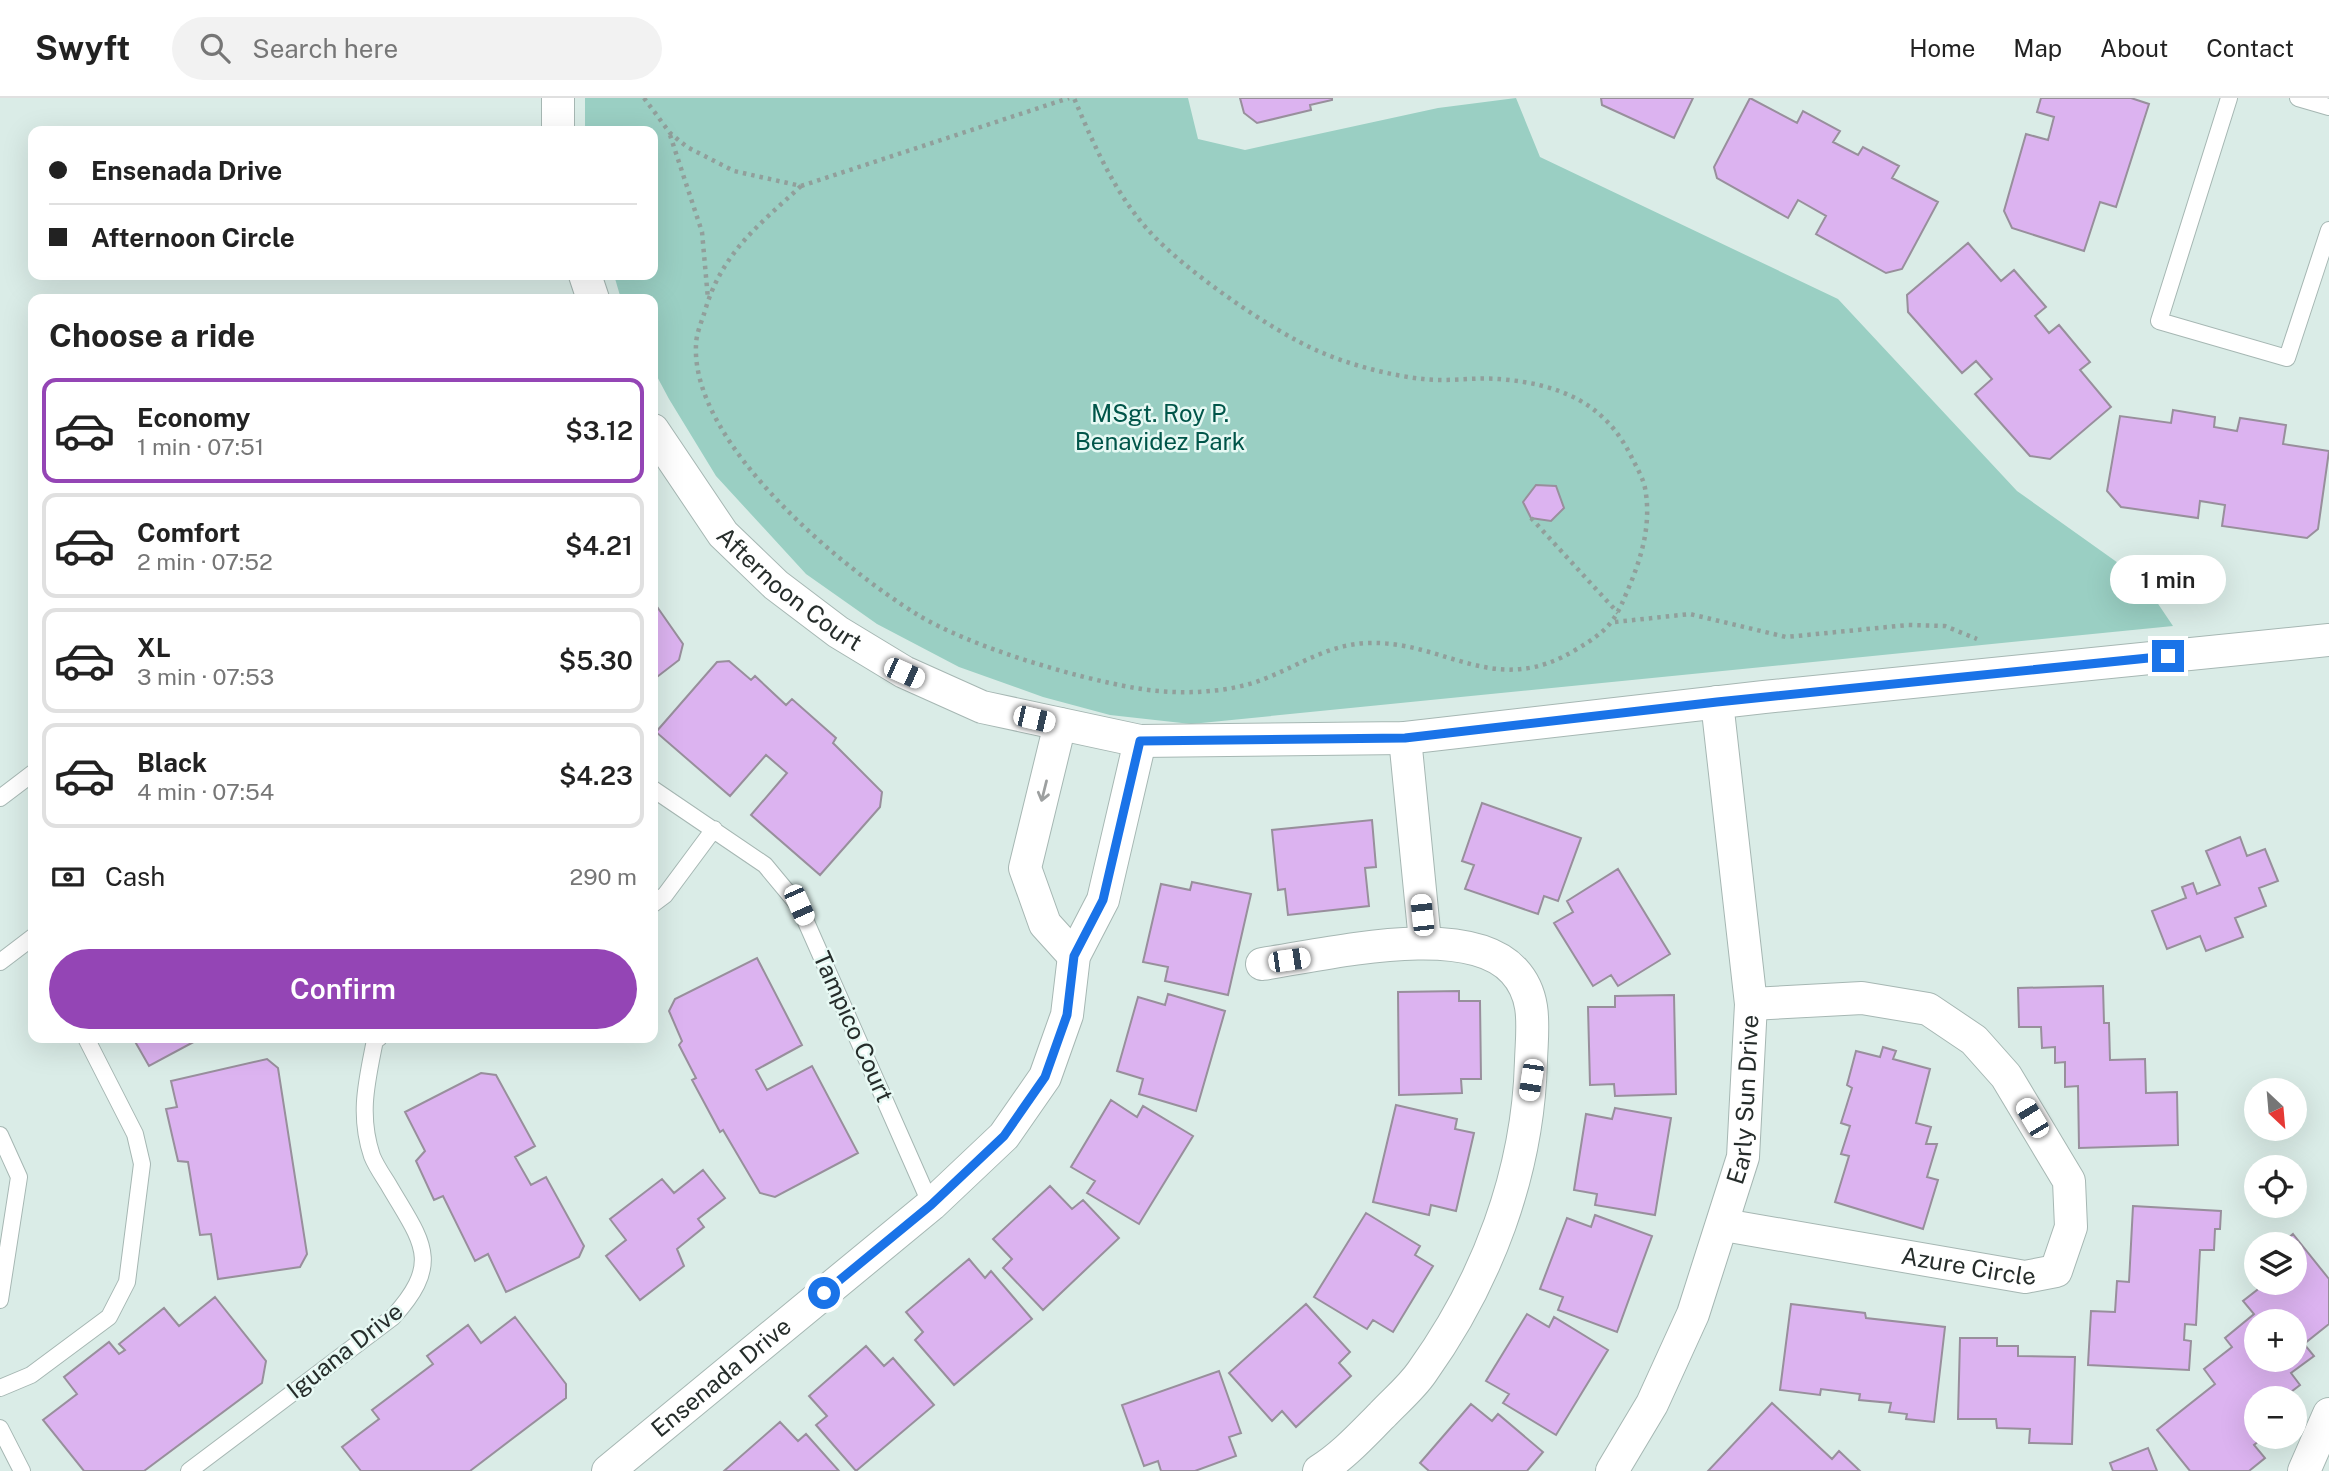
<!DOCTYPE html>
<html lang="en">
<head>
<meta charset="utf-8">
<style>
	body { margin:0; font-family:"Public Sans",sans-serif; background:#f2f2f2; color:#222; height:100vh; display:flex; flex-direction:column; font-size:26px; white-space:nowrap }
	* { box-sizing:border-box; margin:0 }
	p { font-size:23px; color:#767676 }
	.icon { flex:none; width:38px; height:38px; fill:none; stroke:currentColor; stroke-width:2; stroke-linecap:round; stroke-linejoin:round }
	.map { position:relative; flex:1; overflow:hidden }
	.drawer { position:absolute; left:28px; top:196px; width:630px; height:749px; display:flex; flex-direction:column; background:#fff; border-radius:14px; box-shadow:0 7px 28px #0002 }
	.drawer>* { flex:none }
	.banner { position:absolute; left:28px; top:28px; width:630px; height:154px; border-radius:14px; box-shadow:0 7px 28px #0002; display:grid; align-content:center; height:154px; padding:0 21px; background:#fff }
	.needle { width:46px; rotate:154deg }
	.buttons { position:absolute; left:2244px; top:980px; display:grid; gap:14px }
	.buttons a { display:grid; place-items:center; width:63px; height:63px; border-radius:50%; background:#fff; box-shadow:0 7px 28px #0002; font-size:35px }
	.end { position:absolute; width:32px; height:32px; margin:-16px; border:9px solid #1a73e8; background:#fff; box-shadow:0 0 0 4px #fff }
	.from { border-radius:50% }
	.bubble { position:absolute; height:49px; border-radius:24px; background:#fff; box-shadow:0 7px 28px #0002; font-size:23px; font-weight:600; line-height:49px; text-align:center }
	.car { position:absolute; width:21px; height:42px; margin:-21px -10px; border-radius:9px; box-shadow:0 0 5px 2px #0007; background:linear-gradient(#fff 24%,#345 0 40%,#fff 0 76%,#345 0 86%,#fff 0) }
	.banner b { display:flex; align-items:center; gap:24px; height:66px; font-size:26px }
	.banner b+b { border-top:2px solid #e0e0e0 }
	.banner i { width:18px; height:18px; background:#222 }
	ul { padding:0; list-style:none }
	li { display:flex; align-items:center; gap:21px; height:105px; margin:0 14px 10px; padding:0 7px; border:4px solid #e0e0e0; border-radius:14px }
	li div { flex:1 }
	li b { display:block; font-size:26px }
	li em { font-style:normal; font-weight:600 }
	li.selected { border-color:#9445b5 }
	li>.icon { width:63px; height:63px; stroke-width:1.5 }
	h2 { padding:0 21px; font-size:32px; line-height:84px }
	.pay { display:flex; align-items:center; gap:18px; height:77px; padding:0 21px; font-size:26px }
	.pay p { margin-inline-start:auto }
	.primary-button { display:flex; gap:14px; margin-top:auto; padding:14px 21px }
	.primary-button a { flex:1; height:80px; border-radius:42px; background:#9445b5; color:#fff; font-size:28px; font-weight:600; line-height:80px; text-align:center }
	header { display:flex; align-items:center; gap:42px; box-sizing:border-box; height:98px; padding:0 35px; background:#fff; border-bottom:2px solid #e0e0e0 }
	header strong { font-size:33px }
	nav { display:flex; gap:38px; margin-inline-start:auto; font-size:24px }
	.search { width:490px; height:63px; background:#f2f2f2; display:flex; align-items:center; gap:18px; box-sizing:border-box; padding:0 24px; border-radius:38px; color:#767676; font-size:26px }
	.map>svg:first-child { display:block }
	.green { fill:#9acfc3 }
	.building { fill:#dcb3f0; stroke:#988f9c; stroke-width:2; fill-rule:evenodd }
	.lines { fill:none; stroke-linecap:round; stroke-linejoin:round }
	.lane-casing { stroke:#a6b7b3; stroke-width:18 }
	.street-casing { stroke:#a6b7b3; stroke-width:34 }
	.path { stroke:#919f9b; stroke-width:4.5; stroke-dasharray:3.5 5; stroke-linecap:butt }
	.lane { stroke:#fff; stroke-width:16 }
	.street { stroke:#fff; stroke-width:32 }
	.oneway { stroke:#9da0a0 }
	.route { stroke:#1a73e8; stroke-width:9 }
	.labels { text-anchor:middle; stroke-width:5; stroke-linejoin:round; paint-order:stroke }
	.park-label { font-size:24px; fill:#005549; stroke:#e7f9f4 }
	.street-label { font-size:24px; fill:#262d2b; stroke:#e7f9f4 }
</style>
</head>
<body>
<header>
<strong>Swyft</strong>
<div class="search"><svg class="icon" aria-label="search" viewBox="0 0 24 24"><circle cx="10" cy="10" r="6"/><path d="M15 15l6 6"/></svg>Search here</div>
<nav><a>Home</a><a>Map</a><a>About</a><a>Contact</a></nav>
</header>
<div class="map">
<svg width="2329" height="1373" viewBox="0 0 2329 1373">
	<rect width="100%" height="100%" fill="#daece7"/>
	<path class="green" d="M585,0H1188L1198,41L1245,52L1438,10L1516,0L1540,59L1838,201L2017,393L2142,482L2173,528L1191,626L1110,617L1043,599L959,569L877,526L806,476L716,378L669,301L653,271V201H621L614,177H653V33H585Z"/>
	<path class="building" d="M1240,0H1332V2L1310,7L1311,12L1257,25L1244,15Z
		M1601,0H1693L1674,40L1602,7Z
		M1750,0L1797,25L1803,13L1840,33L1833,44L1858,57L1863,49L1899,68L1892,80L1938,104L1902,171L1886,175L1816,136L1826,118L1798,102L1788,120L1717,80L1714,69Z
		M2041,0H2131L2149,6L2116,109L2100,104L2084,153L2012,130L2004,113L2026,36L2048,42L2054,19L2037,14Z
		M1968,145L2001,183L2014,172L2046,209L2035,218L2049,235L2059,227L2090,264L2080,272L2111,309L2050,361L2030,358L1975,296L1992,281L1976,263L1962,275L1908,214L1907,197Z
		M2173,312L2215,319L2214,329L2237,333L2240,320L2286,327L2283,346L2329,353L2318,431L2307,440L2222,428L2225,407L2200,403L2198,420L2121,409L2107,393L2120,318L2171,325Z
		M1536,387L1556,388L1564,410L1551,423L1531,420L1523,404Z
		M653,503L683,546L679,562L653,582Z
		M729,563L751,582L755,578L786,607L792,601L836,640L833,645L882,694L880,709L820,777L751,717L787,675L766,657L730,698L656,634L717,564Z
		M1482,705L1581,740L1558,803L1544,798L1538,816L1465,791L1474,767L1462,763Z
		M1372,722L1376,769L1365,770L1369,808L1288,817L1285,791L1278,792L1272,732Z
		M2240,739L2247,758L2265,751L2278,783L2259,790L2266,808L2235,820L2243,839L2206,853L2200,838L2167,851L2152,813L2186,800L2182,789L2193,785L2197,796L2220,787L2206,753Z
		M1618,771L1670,856L1618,888L1611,877L1593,888L1554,825L1573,814L1567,803Z
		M1192,784L1251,796L1228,897L1165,883L1168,869L1143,864L1161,786L1190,792Z
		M757,860L802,947L756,972L767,992L812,968L858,1055L775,1099L760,1095L723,1032L720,1034L692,982L696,980L679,947L682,943L669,913L675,901Z
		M2103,888L2104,925H2109L2110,962L2145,961L2146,995L2177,994L2178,1047L2079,1050L2078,988L2065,989V964L2055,965V949L2042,950L2041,929H2019L2018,890Z
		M1459,893V903H1480L1481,981H1461L1462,995L1399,997L1398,894Z
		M1168,896L1225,913L1196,1013L1139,996L1143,981L1117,973L1138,899L1165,907Z
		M1674,897L1676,996L1615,998L1614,986L1590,987L1588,909H1615V898Z
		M133,940H201L149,968Z
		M1883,949L1896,953L1893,961L1930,971L1916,1025L1931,1029L1926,1046H1937L1927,1079L1938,1082L1923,1131L1835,1104L1849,1058L1841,1056L1850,1028L1841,1025L1852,990L1847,987L1856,953L1880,959Z
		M267,961L278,970L307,1156L300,1169L218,1181L211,1136L200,1137L188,1064L178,1063L166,1011L177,1009L171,983Z
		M481,975L496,977L535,1048L515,1059L531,1087L546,1079L584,1148L579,1159L506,1194L488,1156L475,1163L443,1098L434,1102L416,1063L425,1053L405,1014Z
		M1111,1002L1137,1019L1143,1008L1193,1038L1139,1126L1087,1095L1095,1083L1071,1069Z
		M1396,1007L1457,1021L1455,1031L1474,1035L1456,1113L1431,1107L1429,1117L1373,1104Z
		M1615,1010L1671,1020L1655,1117L1595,1107L1597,1096L1574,1092L1586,1016L1612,1021Z
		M703,1072L725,1100L698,1121L704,1129L677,1151L684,1168L640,1202L606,1158L626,1142L610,1121L662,1081L674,1095Z
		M1050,1088L1072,1111L1083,1102L1119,1140L1043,1212L1003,1170L1012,1161L993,1141Z
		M2133,1108L2221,1113L2220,1131H2215L2214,1152H2200L2196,1227L2185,1226L2184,1242L2191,1243L2189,1272L2088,1267L2091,1213L2115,1214L2117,1183L2129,1184Z
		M1366,1115L1420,1148L1415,1157L1433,1168L1393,1234L1373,1222L1367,1231L1314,1199Z
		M1595,1117L1652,1138L1617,1234L1558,1212L1563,1199L1540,1191L1567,1120L1591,1129Z
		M2293,1136L2329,1181V1226L2304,1246L2314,1258L2291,1275L2300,1287L2283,1300H2256V1339H2264L2254,1347L2265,1360L2249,1373H2190L2157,1332L2215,1286L2204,1271L2232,1249L2225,1240L2254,1216L2243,1203L2266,1185H2294V1146H2281ZM2256,1223H2294V1262H2256Z
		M969,1161L985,1180L991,1173L1032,1221L954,1287L915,1242L923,1234L906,1214Z
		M215,1199L266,1263L262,1285L144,1373H84L43,1322L77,1296L64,1279L109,1244L119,1256L125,1252L119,1246L164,1210L179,1228Z
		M1306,1206L1350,1254L1339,1265L1351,1278L1296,1329L1282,1313L1272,1323L1229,1275Z
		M1791,1206L1865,1215L1866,1220L1945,1229L1934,1324L1906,1321L1907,1316L1889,1314L1891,1305L1859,1302L1860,1296L1821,1291L1820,1297L1780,1292Z
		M1527,1216L1549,1229L1554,1219L1608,1252L1556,1337L1503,1305L1509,1296L1486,1283Z
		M515,1219L566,1286V1300L470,1373H361L342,1349L379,1321L372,1312L433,1266L427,1258L468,1227L481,1245Z
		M1960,1240H1997V1248H2018V1258L2075,1259L2072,1346L2029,1345L2030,1331L1997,1330L1996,1321H1958Z
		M866,1248L884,1268L893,1260L934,1307L856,1373L816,1327L827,1318L809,1298Z
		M1219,1273L1241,1335L1229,1339L1236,1358L1195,1373H1161L1158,1363L1144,1368L1122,1307Z
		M1772,1305L1832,1361L1839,1353L1860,1373H1708Z
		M1471,1306L1492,1323L1498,1316L1543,1354L1527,1373H1429L1420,1365Z
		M780,1324L798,1343L806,1336L839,1373H724Z
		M2148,1350L2157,1373H2113L2110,1365Z"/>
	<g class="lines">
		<g class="lane-casing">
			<path id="lane" d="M2229,0L2159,223L2287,260L2329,132
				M2298,0L2329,9
				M653,691L765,767L799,808L931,1107
				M0,700L33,675
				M653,806L665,797L714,731
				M0,864L33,839
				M0,1037L19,1079L0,1202
				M0,1290L31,1277L109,1219L127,1184L142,1066L135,1036L86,940
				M0,1330L22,1373
				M189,1373L393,1219C444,1163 421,1143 388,1086C383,1078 376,1068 372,1058C358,1016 367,983 375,942L379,940"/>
		</g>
		<g class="street-casing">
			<g id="street">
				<path d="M558,0V33"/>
				<path d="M585,177L593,201"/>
				<path id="s1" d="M653,332L723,436L776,487L838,534L904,574L982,609L1140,643L1405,640L1764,599L2329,542"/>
				<path d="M1060,626L1025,770L1045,826L1074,858"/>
				<path d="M1405,640L1425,843"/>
				<path d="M1262,866C1326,857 1467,821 1514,873C1538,899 1532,931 1531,963C1528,1076 1487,1183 1422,1274C1411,1290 1395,1303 1382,1317C1361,1338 1343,1358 1319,1373"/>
				<path id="s2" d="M1724,1127L2025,1179L2056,1173L2071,1129L2069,1083L2006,978L1974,942L1928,911L1862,900L1751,906"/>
				<path id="s3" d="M608,1373L931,1107L1004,1038L1045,979L1067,917L1074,858L1103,802L1140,643"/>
				<path id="s4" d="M1612,1373L1652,1306L1693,1216L1743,1059L1751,906L1717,604"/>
				<path d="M2304,1373L2329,1316"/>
			</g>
		</g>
		<path class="path" d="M644,0L670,35L687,49L734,73L801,88L1069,0
			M670,37L702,134L708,201
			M801,88C758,128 721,155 704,216C701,225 696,237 696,247C691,346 842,470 918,517C971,549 1073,579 1135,590C1176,597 1226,596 1264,581C1300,567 1327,547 1367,545C1446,542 1494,602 1577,551C1605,534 1614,526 1626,496C1641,462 1652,427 1645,390C1643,380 1637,370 1632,360C1605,304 1559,286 1499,281C1474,279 1448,284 1423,281C1388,277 1350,267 1318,253C1270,232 1183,171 1149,133C1115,96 1093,45 1074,0
			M1531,420L1618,515
			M1615,524L1690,516L1786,539L1908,527L1945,528L1977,541"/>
		<use href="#lane" class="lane"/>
		<use href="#street" class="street"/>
	</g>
	<defs><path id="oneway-shaft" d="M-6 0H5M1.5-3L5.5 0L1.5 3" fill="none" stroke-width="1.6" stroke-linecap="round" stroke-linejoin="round" transform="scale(1.75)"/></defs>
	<use class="oneway" href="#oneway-shaft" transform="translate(1044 693) rotate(104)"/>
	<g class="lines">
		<path class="route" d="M824,1195L931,1107L1004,1038L1045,979L1067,917L1074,858L1103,802L1140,643L1405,640L1717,604L2168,558"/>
	</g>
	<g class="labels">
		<g class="park-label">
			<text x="1160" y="324">MSgt. Roy P.<tspan x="1160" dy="28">Benavidez Park</tspan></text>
		</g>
		<g class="street-label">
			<text dy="8" stroke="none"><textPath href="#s1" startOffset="212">Afternoon Court</textPath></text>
			<text transform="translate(853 929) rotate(66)" y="8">Tampico Court</text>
			<text dy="8" stroke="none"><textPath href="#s4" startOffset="399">Early Sun Drive</textPath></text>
			<text dy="8" stroke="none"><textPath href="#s2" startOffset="248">Azure Circle</textPath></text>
			<text transform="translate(345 1253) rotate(-38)" y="8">Iguana Drive</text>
			<text dy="8" stroke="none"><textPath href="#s3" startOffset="147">Ensenada Drive</textPath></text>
		</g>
	</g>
</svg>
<div class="buttons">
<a><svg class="needle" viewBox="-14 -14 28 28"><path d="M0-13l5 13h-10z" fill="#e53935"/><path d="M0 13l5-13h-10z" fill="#767676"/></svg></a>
<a><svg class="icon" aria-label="locate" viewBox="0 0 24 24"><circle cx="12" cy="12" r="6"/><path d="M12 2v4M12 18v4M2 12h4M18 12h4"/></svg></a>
<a><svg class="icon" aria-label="layers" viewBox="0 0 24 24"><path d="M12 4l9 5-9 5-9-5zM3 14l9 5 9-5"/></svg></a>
<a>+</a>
<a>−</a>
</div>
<i class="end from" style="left:824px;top:1195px"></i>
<i class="end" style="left:2168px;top:558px"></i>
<div class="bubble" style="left:2110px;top:457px;width:116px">1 min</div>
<i class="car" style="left:904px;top:575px;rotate:114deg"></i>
<i class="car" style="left:1034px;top:621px;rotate:103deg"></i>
<i class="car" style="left:799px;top:807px;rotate:156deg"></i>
<i class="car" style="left:1422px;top:817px;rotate:354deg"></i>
<i class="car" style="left:1289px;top:862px;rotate:82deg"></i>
<i class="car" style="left:1531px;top:982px;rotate:189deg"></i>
<i class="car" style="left:2032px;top:1020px;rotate:329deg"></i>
<div class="banner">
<b><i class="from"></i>Ensenada Drive</b>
<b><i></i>Afternoon Circle</b>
</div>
<section class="drawer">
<h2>Choose a ride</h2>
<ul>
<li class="selected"><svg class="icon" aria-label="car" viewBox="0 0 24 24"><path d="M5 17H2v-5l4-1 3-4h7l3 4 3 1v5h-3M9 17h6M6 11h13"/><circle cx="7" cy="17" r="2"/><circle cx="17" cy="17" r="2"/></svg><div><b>Economy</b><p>1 min · 07:51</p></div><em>$3.12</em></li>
<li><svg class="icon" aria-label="car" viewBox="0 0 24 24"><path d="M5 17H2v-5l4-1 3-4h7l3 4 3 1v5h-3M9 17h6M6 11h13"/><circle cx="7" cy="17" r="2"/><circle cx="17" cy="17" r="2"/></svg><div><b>Comfort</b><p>2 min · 07:52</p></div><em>$4.21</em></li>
<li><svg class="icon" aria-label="car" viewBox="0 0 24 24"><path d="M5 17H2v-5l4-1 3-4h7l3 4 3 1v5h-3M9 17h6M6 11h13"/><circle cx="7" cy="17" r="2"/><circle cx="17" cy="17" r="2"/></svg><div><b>XL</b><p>3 min · 07:53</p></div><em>$5.30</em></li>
<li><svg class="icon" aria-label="car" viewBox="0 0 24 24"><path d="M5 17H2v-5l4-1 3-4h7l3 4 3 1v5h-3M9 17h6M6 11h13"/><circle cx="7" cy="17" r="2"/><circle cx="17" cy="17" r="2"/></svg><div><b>Black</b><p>4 min · 07:54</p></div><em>$4.23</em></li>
</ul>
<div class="pay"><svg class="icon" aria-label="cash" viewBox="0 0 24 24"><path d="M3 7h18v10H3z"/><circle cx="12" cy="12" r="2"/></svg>Cash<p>290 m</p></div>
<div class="primary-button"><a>Confirm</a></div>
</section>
</div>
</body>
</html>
